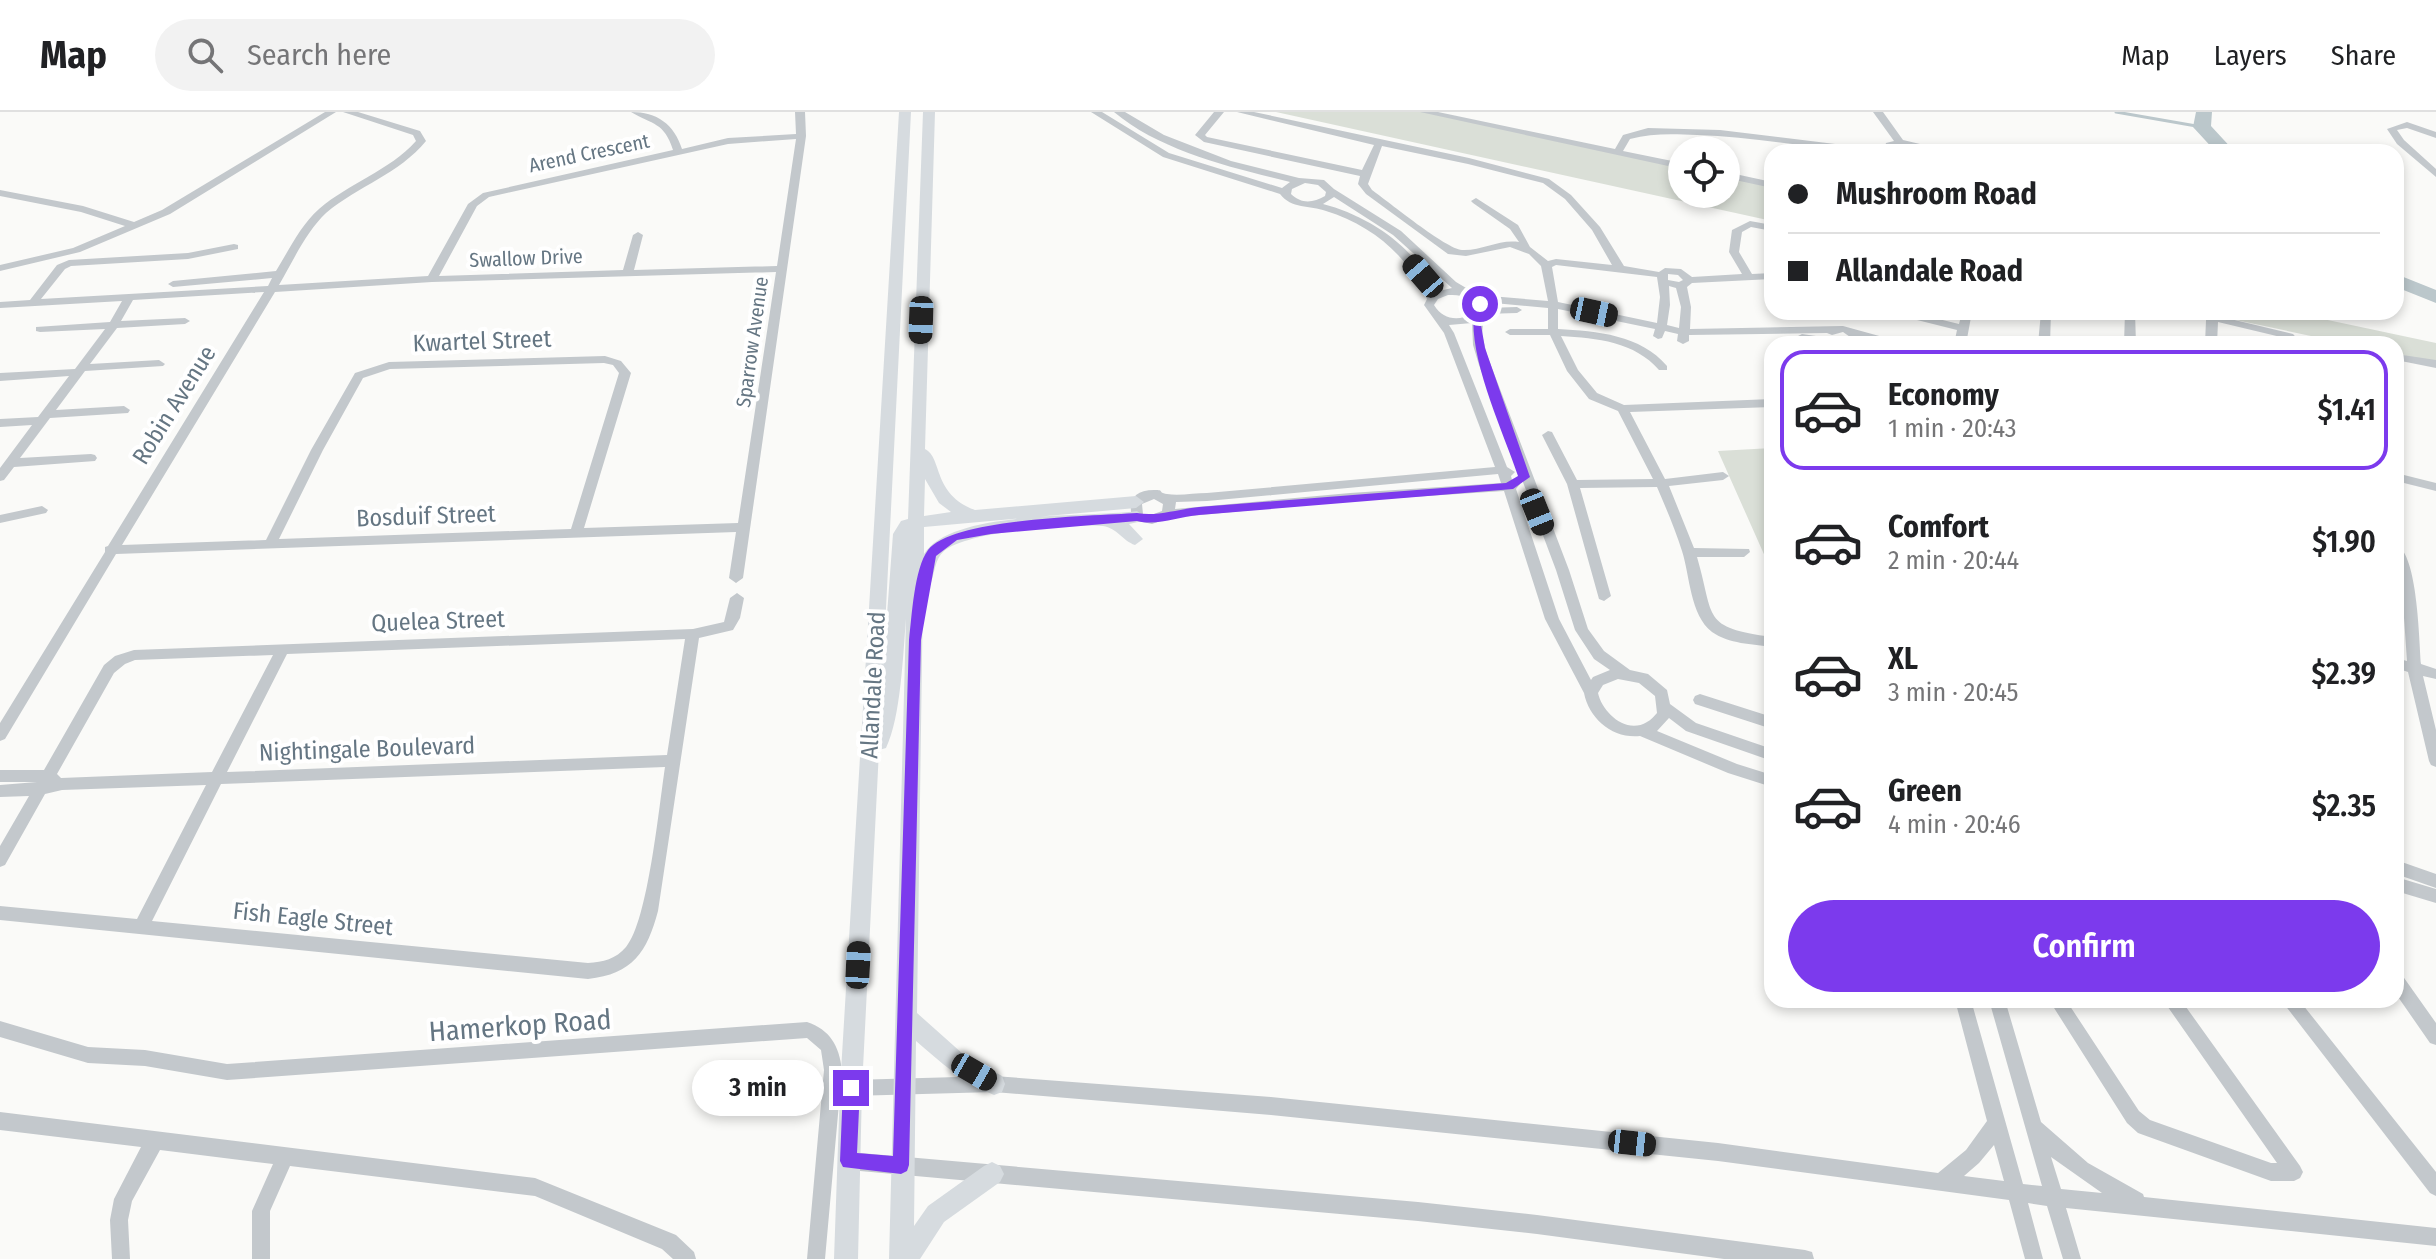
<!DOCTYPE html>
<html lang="en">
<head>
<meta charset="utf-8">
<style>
	body { margin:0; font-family:"Fira Sans Condensed",sans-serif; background:#f2f2f2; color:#202124; height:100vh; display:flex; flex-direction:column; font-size:30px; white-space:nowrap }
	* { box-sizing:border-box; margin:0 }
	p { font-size:26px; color:#757577 }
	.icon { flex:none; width:44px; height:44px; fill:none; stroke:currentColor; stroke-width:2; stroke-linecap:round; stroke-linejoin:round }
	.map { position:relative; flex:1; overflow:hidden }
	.details { position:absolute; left:1764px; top:224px; width:640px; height:672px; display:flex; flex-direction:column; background:#fff; border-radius:24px; box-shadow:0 4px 12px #0003 }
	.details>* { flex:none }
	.hud { position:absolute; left:1764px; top:32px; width:640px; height:176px; border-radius:24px; box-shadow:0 4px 12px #0003; display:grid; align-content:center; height:176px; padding:0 24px; background:#fff }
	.fabs { position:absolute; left:1668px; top:24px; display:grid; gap:16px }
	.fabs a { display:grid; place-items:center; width:72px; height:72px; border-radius:50%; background:#fff; box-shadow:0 4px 12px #0003; font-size:40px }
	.end { position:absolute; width:36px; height:36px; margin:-18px; border:10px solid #7c3aed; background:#fff; box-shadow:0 0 0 4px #fff }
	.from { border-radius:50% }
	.bubble { position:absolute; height:56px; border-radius:28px; background:#fff; box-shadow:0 4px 12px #0003; font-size:26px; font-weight:600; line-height:56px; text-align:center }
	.car { position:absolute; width:24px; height:48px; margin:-24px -12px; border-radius:10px; box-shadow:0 0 6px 2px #0007; background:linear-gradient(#222 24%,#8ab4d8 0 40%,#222 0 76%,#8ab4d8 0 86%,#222 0) }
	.hud b { display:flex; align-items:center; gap:28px; height:76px; font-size:30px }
	.hud b+b { border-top:2px solid #e0e0e0 }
	.hud i { width:20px; height:20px; background:#202124 }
	ul { padding:14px 0 0; list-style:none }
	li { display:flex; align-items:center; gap:24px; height:120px; margin:0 16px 12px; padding:0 8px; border:4px solid transparent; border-radius:24px }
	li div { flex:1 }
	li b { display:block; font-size:30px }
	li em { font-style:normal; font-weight:600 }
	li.active { border-color:#7c3aed }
	li>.icon { width:72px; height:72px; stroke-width:1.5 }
	.action { display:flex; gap:16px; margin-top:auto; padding:16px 24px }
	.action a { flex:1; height:92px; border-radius:48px; background:#7c3aed; color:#fff; font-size:32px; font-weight:600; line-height:92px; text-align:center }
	header { display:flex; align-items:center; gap:48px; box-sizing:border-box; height:112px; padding:0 40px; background:#fff; border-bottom:2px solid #e0e0e0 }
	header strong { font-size:38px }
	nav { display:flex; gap:44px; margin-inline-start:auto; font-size:28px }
	.search { width:560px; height:72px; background:#f2f2f2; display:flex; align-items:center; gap:20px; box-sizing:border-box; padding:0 28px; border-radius:44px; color:#757577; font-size:30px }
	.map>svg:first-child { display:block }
	.green { fill:#dadfd7 }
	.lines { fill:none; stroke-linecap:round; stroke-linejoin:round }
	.stream { stroke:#bbc7cb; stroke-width:3 }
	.river { fill:#bbc7cb; fill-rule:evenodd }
	.minor { fill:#c3c8cc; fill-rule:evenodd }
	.major { fill:#d6dbdf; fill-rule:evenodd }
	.route { fill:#7c3aed }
	.labels { text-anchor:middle; stroke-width:8; stroke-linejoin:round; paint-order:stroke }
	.far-street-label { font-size:20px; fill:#657683; stroke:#fff }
	.street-label { font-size:24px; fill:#657683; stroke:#fff }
	.near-street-label { font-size:28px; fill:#657683; stroke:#fff }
</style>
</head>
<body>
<header>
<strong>Map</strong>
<div class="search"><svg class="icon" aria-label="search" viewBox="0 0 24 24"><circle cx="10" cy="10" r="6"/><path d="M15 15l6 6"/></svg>Search here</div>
<nav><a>Map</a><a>Layers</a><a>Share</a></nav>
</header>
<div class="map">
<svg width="2436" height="1147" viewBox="0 0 2436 1147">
	<rect width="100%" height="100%" fill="#fafaf8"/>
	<path class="green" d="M1276,0H1424L1682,54V82H1726V63L1772,73V109Z
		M2198,200H2290L2436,231V250L2396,242V232H2349Z
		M1772,336V458H1771L1718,339Z"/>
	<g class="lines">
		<path class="stream" d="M2116,0L2202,15"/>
		<path class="river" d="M2196,0H2212L2211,14L2235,40H2216L2193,15Z
			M2396,162L2436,178V191L2396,175Z"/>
		<path class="minor" d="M325,0H336L170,102L80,140L0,159V153L73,136L125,114L81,100L0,84V78L83,94L134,110L162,98Z
			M343,0H358L420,19L426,29C399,62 358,74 326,101C306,120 293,149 279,173L428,164L468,92L483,81L673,38C664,10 653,13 631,0C657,0 674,12 682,37L728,26L796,22L795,0H805L806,24L743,466L736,471L729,466L736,420L116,442L5,627L0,629V611L105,440V435L108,434L264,180L133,188L121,209L185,206L190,209L185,212L117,216L90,252L159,248L165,252L163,254L85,259L56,298L124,294L130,298L128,301L50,306L20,346L91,342L95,343L97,346L95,349L14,355L4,368L0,369V356L32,313L0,315V307L38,305L69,264L0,269V261L75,257L105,217L40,220L36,219V215L110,210L122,189L0,196V190L30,188L57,153L69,148L188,141L234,132L238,133V137L188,147L71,154L65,157L41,187L268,174L272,166L173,175L168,172L173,169L276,159C289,138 300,114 319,97C349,71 389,59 416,29L413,23ZM796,27L777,154L634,158L643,123L638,120L633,123L623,158L439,164L477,94L489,85L728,32ZM776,160L738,411L584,416L631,261L621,249L605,244L389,250L355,261L311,338L266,428L122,433L275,180L432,170ZM604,251L613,253L619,261L571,417L279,427L323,338L363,266L390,257Z
			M1091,0H1102L1169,41L1282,76L1290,70C1233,56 1160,39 1114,0H1125L1164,23L1231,49L1299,66L1324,68L1334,77L1401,119L1456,170L1478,183L1548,189L1541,154L1529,142L1510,135L1466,144L1448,142L1366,82L1358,72L1360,64L1204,30L1195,23L1214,0H1224L1205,23L1207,25L1362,58L1374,33L1237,0H1254L1469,46L1549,67L1571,83L1600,115L1624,154L1659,160L1665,156L1681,157L1692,165L1742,162L1729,140L1732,118L1750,109L1772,113V119L1751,115L1742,120L1739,140L1752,162L1772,161V167L1692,171L1687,175L1691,195L1690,217L1843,214L1901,230L1903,232H1884L1864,227L1861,232H1849L1853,227L1843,220L1832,223L1827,221L1689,223V229L1683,232L1677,229L1678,222L1665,219L1662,226L1658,227L1653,224L1655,217L1558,197V217C1597,219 1641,223 1667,254V258H1659C1635,230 1597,226 1561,224L1578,258L1597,281L1624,293L1772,287V295L1630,300L1665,367L1723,360L1729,364L1723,368L1669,374L1694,436L1749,437L1750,440L1744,445H1697C1715,507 1701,515 1772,525V535C1752,532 1729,532 1712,520C1690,503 1690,464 1682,439C1675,417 1666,396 1657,375L1580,376L1611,484L1604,489L1599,487L1567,372L1542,323L1548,319L1552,320L1577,368L1653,367L1618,299L1589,287L1567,259L1550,223H1510L1505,220L1510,217H1548V196L1483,190L1486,196L1517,195L1522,198L1517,201L1484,202L1482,223L1487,243L1569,458L1588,517L1604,539L1630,558L1648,562L1667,578L1670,592L1696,611L1772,637V649L1686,619L1669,606L1657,619L1737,652L1772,663V675L1728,661L1640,624C1613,627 1589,607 1584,581L1545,507L1504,379L1350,389L1169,406L1152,412L1133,408C1127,390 1133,378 1154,378C1166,378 1156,380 1167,382C1179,384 1195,381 1207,381L1495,355L1444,221L1424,193L1427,187C1408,143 1371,113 1326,99C1310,93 1291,97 1280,82L1163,45ZM1382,34L1468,52L1543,71L1565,87L1592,118L1612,153L1556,147L1548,149L1530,135L1518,113L1476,86L1471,89L1473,91L1510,117L1519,130C1499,127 1482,139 1462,138C1446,137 1389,90 1372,78L1368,72ZM1305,71L1318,73L1326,80L1325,84C1313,91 1301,92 1291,82L1292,77ZM1334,85L1393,123L1452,176L1435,180C1416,135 1369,104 1323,92ZM1556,153L1657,165L1660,185L1657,211L1558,190L1552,155ZM1668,162L1678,163L1683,168L1679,170L1668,168ZM1669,174L1676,176L1681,195L1679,216L1667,213L1670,193ZM1448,183C1461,183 1469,184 1476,195L1473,202C1458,209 1443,208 1434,193L1438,187ZM1472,211L1473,233L1479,253L1556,458L1575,518L1594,547L1610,558L1593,565L1591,568L1559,507L1516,377L1520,372L1518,369L1512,368L1511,364L1515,360L1507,355L1454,221L1449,213ZM1498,362L1501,371L1350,381L1175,397L1176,390L1207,389ZM1154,387L1163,392L1162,399L1151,403L1143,402L1142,392ZM1618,567L1639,571L1655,584L1657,601C1654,604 1651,608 1647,610C1626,623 1602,600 1598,581L1603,573Z
			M1420,0H1438L1615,37L1623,23L1648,16L1720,18L1884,38L1886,31L1894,29L1873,0H1883L1903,28L1920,32L1930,40C1916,40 1907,32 1893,35V40C1827,40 1762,25 1697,23C1673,22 1652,21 1630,27L1623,39L1682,51V57Z
			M2407,10L2436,20V26L2407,16L2397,18L2404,28L2436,57V65L2397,32L2387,17Z
			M1726,60L1772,70V76L1726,66Z
			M1843,200H1853L1847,205L1843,204Z
			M1892,200H1910L1959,212L1962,200H1972L1966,232H1954L1957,218L1893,202Z
			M2041,200H2051L2050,232H2038Z
			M2125,200H2135L2136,232H2124Z
			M2218,204L2293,222L2302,232H2290L2285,226L2218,210L2217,232H2205L2206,208Z
			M1802,222L1837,227L1843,230L1841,232L1798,227L1796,225Z
			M2396,242L2436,248V256L2396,248Z
			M2396,361L2436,371V379L2396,369Z
			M42,394L48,398L46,401L0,411V403Z
			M2396,432C2418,443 2419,528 2421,552L2436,557V567L2423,564L2436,618V655L2431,653L2429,649L2408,560L2396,556V546L2407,549L2402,477L2396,457Z
			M737,481L744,486L740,506L733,518L699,526L658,799C647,840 633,862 588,867L0,808V794L137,807L206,673L62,678L45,682L5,753L0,755V734L29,684L0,685V673L37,670H0V658H44L104,553L115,544L134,538L693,517L724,510L730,486ZM685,527L667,643L227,660L287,542ZM273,543L212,660L61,666L57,662L114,561L125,552L135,548ZM665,655C659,694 648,809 626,835C616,847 603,850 588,851L152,809L221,672Z
			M1700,582L1772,605V617L1695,592L1693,588L1695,584Z
			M2396,748L2436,762V776L2396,762Z
			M2396,765L2436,777V791L2396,779Z
			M2396,860L2402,863L2436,911V933L2430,931L2396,882Z
			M1955,888H1971L2023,1072L2042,1074L1989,888H2005L2041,1010L2088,1051L2143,1082L2144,1085L2436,1116V1134L2066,1096L2081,1147H2063L2047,1094L2028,1091L2043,1147H2025L2009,1088L1718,1049L1271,1003L994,980L851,984L845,982L842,976L845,970L851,968L994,964L1271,985L1718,1031L1938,1061L1966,1038L1987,1009ZM1994,1033L2004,1069L1964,1064L1979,1051ZM2051,1045L2102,1081L2061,1077Z
			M2049,888H2066L2139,999L2150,1008L2271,1051H2277L2163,888H2181L2300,1054L2303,1060L2300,1066L2294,1069H2271L2138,1021L2127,1011Z
			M2281,888H2299L2436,1060V1084L2430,1081Z
			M0,909L88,935L145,938L227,952L807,910C830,918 839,933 842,958L825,1147H807L824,958L821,938L807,926L227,968L145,954L88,951L0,925Z
			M0,1000L535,1066L676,1123L694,1140L696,1147H673L662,1137L535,1084L290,1054L270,1099V1147H252V1099L273,1052L160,1038L132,1089L128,1108L130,1147H112L110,1108L114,1087L141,1035L0,1018Z
			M849,1040L1418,1090L1537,1103L1805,1138L1812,1140L1814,1147H1724L1537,1122L1418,1109L849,1058L843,1055L840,1049L843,1043Z"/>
		<path class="major" d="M899,0H911L883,556L893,422L901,409L908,407L923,0H935L925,337C943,346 932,382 975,398L1136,384L1144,390L1136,396L924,415V442C952,397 1086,406 1137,399L1145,405L1143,409L1129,412L1143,427L1135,433C1123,429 1117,416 1103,414C1071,411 968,419 944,439C934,448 935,462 930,473L923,475L917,901L963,942L1002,964L1005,972L1002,980L994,983C964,971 940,950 916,929L914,1114L928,1094L984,1054L992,1050L1000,1054L1004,1062L1000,1070L944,1110L920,1147H889L906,507C903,542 901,605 886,636L879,638L862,976L858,1147H834L840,976ZM925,367L939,391L951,400L924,404Z"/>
	</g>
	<path class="route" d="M1480,189L1485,192L1481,213L1485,236L1530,365L1513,377L1199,403C1178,405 1157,414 1137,409L991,422L957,428L936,444L921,528L909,1053L907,1059L901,1062L843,1055L840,1049L843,976L851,968L860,976L857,1041L893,1044L909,528C912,504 914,457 928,438C952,406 1094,404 1137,401C1157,405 1178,397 1199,395L1506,371L1518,364C1502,316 1465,240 1475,192Z"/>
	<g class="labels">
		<g class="far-street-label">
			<text transform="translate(589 41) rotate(-12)" y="7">Arend Crescent</text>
			<text transform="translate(526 146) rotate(-2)" y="7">Swallow Drive</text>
			<text transform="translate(752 230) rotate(-82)" y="7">Sparrow Avenue</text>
		</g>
		<g class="street-label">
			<text transform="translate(482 229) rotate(-2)" y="8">Kwartel Street</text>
			<text transform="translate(174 293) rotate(-58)" y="8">Robin Avenue</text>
			<text transform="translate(426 404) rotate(-2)" y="8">Bosduif Street</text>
			<text transform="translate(438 509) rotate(-2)" y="8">Quelea Street</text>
			<text transform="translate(873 573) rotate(-87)" y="8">Allandale Road</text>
			<text transform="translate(367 637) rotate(-2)" y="8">Nightingale Boulevard</text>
			<text transform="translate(313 807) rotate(6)" y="8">Fish Eagle Street</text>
		</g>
		<g class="near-street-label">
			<text transform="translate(520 913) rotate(-4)" y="10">Hamerkop Road</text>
		</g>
	</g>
</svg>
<div class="fabs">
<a><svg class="icon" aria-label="locate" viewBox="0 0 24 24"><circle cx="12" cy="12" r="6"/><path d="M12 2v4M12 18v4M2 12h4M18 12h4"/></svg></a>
</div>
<i class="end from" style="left:1480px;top:192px"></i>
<i class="end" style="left:851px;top:976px"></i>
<div class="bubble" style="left:692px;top:948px;width:132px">3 min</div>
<i class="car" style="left:1423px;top:164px;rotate:319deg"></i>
<i class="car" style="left:1594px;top:200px;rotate:102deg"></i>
<i class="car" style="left:921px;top:208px;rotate:182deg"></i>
<i class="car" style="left:1537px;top:400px;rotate:158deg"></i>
<i class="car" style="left:858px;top:853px;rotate:3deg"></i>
<i class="car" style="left:974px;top:960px;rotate:120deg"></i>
<i class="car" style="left:1632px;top:1031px;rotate:96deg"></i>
<div class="hud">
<b><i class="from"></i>Mushroom Road</b>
<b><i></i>Allandale Road</b>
</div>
<section class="details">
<ul>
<li class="active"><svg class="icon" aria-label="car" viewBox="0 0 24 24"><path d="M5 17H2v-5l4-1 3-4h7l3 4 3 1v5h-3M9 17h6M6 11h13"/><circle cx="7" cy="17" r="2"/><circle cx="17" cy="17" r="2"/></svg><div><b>Economy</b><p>1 min · 20:43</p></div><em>$1.41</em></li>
<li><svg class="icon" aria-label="car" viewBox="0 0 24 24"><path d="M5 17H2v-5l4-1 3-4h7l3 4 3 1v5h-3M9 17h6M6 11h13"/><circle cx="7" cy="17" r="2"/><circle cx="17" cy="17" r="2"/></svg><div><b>Comfort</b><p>2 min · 20:44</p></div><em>$1.90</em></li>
<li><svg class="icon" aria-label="car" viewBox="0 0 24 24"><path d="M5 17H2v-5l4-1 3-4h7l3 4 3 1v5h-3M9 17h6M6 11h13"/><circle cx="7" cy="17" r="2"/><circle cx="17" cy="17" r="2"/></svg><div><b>XL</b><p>3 min · 20:45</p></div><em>$2.39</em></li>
<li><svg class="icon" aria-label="car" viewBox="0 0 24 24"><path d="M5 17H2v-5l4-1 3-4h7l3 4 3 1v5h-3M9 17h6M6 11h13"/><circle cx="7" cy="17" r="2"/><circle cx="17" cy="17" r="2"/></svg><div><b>Green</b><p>4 min · 20:46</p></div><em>$2.35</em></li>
</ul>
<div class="action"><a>Confirm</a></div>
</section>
</div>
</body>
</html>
